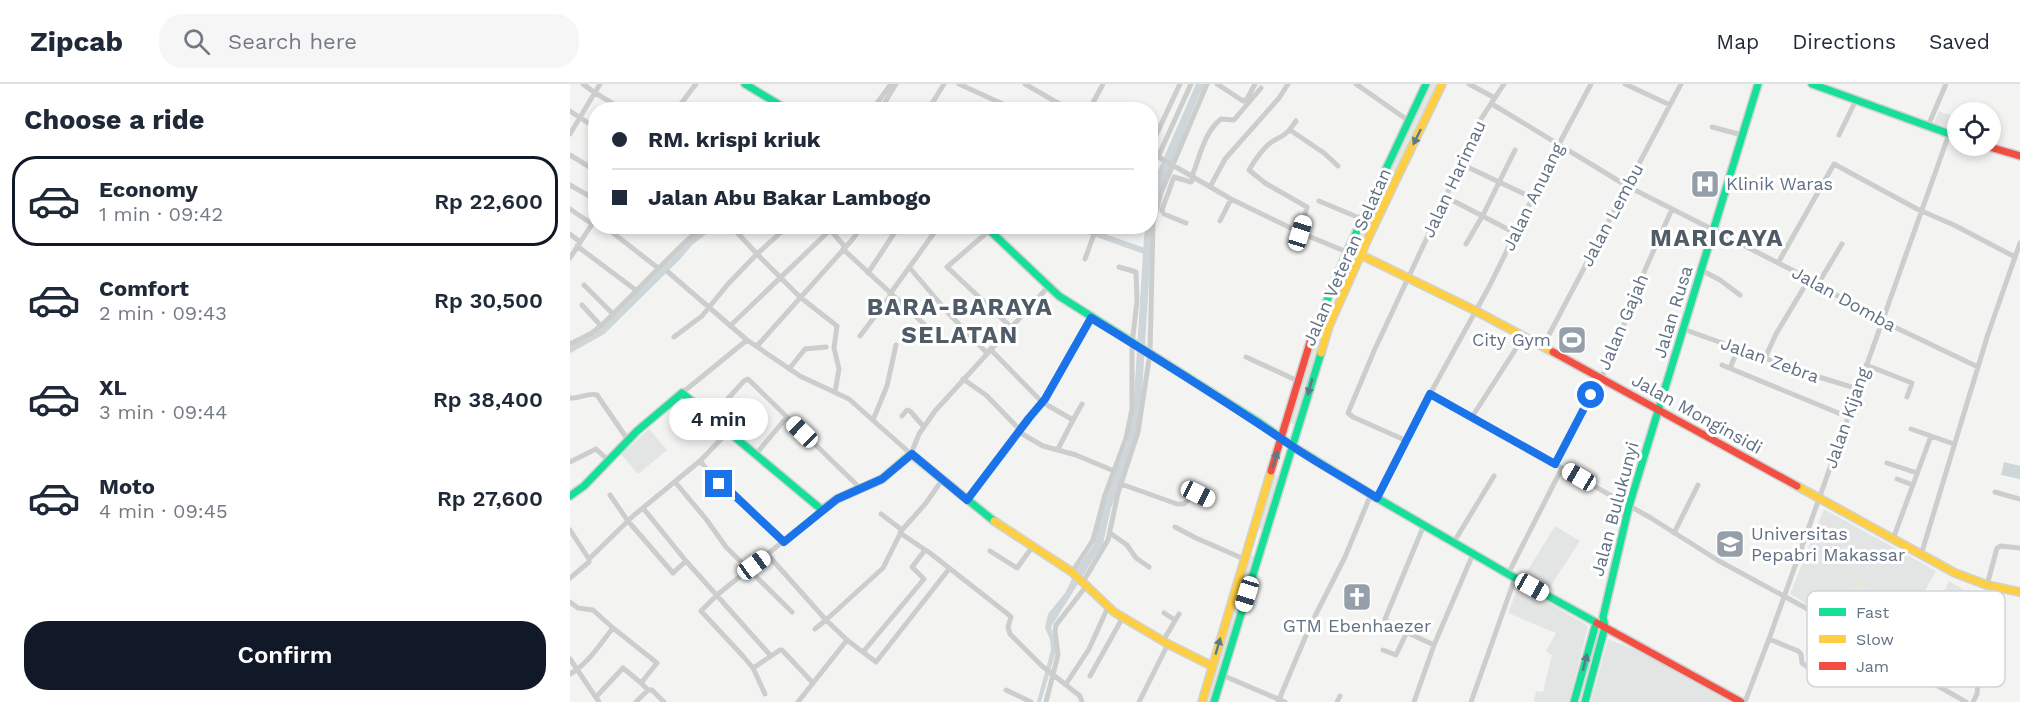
<!DOCTYPE html>
<html lang="en">
<head>
<meta charset="utf-8">
<style>
	body { margin:0; font-family:"Work Sans",sans-serif; background:#f6f6f7; color:#1f2937; height:100vh; display:flex; flex-direction:column; font-size:22px; white-space:nowrap }
	* { box-sizing:border-box; margin:0 }
	p { font-size:20px; color:#747a83 }
	.icon { flex:none; width:33px; height:33px; fill:none; stroke:currentColor; stroke-width:2; stroke-linecap:round; stroke-linejoin:round }
	.map { position:relative; flex:1; overflow:hidden }
	.drawer { display:flex; flex-direction:column; background:#fff; width:570px }
	.drawer>* { flex:none }
	.hud { position:absolute; left:18px; top:18px; width:570px; height:132px; border-radius:24px; box-shadow:0 3px 9px #0003; display:grid; align-content:center; height:132px; padding:0 24px; background:#fff }
	.controls { position:absolute; left:1377px; top:18px; display:grid; gap:12px }
	.controls a { display:grid; place-items:center; width:54px; height:54px; border-radius:50%; background:#fff; box-shadow:0 3px 9px #0003; font-size:30px }
	.end { position:absolute; width:27px; height:27px; margin:-14px; border:8px solid #1a73e8; background:#fff; box-shadow:0 0 0 3px #fff }
	.from { border-radius:50% }
	.bubble { position:absolute; height:42px; border-radius:21px; background:#fff; box-shadow:0 3px 9px #0003; font-size:20px; font-weight:600; line-height:42px; text-align:center }
	.car { position:absolute; width:18px; height:36px; margin:-18px -9px; border-radius:8px; box-shadow:0 0 4px 2px #0007; background:linear-gradient(#fff 24%,#345 0 40%,#fff 0 76%,#345 0 86%,#fff 0) }
	.hud b { display:flex; align-items:center; gap:21px; height:57px; font-size:22px }
	.hud b+b { border-top:2px solid #e0e1e3 }
	.hud i { width:15px; height:15px; background:#1f2937 }
	ul { padding:0; list-style:none }
	li { display:flex; align-items:center; gap:18px; height:90px; margin:0 12px 9px; padding:0 12px; border:3px solid transparent; border-radius:24px }
	li div { flex:1 }
	li b { display:block; font-size:22px }
	li em { font-style:normal; font-weight:600 }
	li.current { border-color:#111827 }
	li>.icon { width:54px; height:54px; stroke-width:1.5 }
	h2 { padding:0 24px; font-size:27px; line-height:72px }
	.primary-button { display:flex; gap:12px; margin-top:auto; padding:12px 24px }
	.primary-button a { flex:1; height:69px; border-radius:24px; background:#111827; color:#fff; font-size:24px; font-weight:600; line-height:69px; text-align:center }
	header { display:flex; align-items:center; gap:36px; box-sizing:border-box; height:84px; padding:0 30px; background:#fff; border-bottom:2px solid #e0e1e3 }
	header strong { font-size:28px }
	nav { display:flex; gap:33px; margin-inline-start:auto; font-size:21px }
	.search { width:420px; height:54px; background:#f6f6f7; display:flex; align-items:center; gap:15px; box-sizing:border-box; padding:0 21px; border-radius:24px; color:#747a83; font-size:22px }
	main { display:flex; flex:1; min-height:0 }
	.map>svg:first-child { display:block }
	.built { fill:#e3e5e4 }
	.green { fill:#e2e7df }
	.water { fill:#cfd6d9 }
	.lines { fill:none; stroke-linecap:round; stroke-linejoin:round }
	.canal { stroke:#cfd6d9; stroke-width:6 }
	.fast-casing { stroke:#d1d2d2; stroke-width:10 }
	.slow-casing { stroke:#d1d2d2; stroke-width:10 }
	.jam-casing { stroke:#d1d2d2; stroke-width:10 }
	.street { stroke:#cccece; stroke-width:5 }
	.fast { stroke:#16e098; stroke-width:7 }
	.slow { stroke:#ffcf43; stroke-width:7 }
	.jam { stroke:#f24e42; stroke-width:7 }
	.oneway { fill:#5a7c86 }
	.route { stroke:#1a73e8; stroke-width:8 }
	.labels { text-anchor:middle; stroke-width:6; stroke-linejoin:round; paint-order:stroke }
	.street-label { font-size:18px; fill:#617184; stroke:#fff }
	.poi-label { font-size:18px; fill:#617184; stroke:#fff; text-anchor:start }
	.district-label { font-size:24px; font-weight:bold; letter-spacing:1.5px; fill:#505b68; stroke:#fff }
	.key { fill:#fff; stroke:#d0d4da; stroke-width:1.5 }
	.key-label { font-size:16px; fill:#617184 }
</style>
</head>
<body>
<header>
<strong>Zipcab</strong>
<div class="search"><svg class="icon" aria-label="search" viewBox="0 0 24 24"><circle cx="10" cy="10" r="6"/><path d="M15 15l6 6"/></svg>Search here</div>
<nav><a>Map</a><a>Directions</a><a>Saved</a></nav>
</header>
<main>
<section class="drawer">
<h2>Choose a ride</h2>
<ul>
<li class="current"><svg class="icon" aria-label="car" viewBox="0 0 24 24"><path d="M5 17H2v-5l4-1 3-4h7l3 4 3 1v5h-3M9 17h6M6 11h13"/><circle cx="7" cy="17" r="2"/><circle cx="17" cy="17" r="2"/></svg><div><b>Economy</b><p>1 min · 09:42</p></div><em>Rp 22,600</em></li>
<li><svg class="icon" aria-label="car" viewBox="0 0 24 24"><path d="M5 17H2v-5l4-1 3-4h7l3 4 3 1v5h-3M9 17h6M6 11h13"/><circle cx="7" cy="17" r="2"/><circle cx="17" cy="17" r="2"/></svg><div><b>Comfort</b><p>2 min · 09:43</p></div><em>Rp 30,500</em></li>
<li><svg class="icon" aria-label="car" viewBox="0 0 24 24"><path d="M5 17H2v-5l4-1 3-4h7l3 4 3 1v5h-3M9 17h6M6 11h13"/><circle cx="7" cy="17" r="2"/><circle cx="17" cy="17" r="2"/></svg><div><b>XL</b><p>3 min · 09:44</p></div><em>Rp 38,400</em></li>
<li><svg class="icon" aria-label="car" viewBox="0 0 24 24"><path d="M5 17H2v-5l4-1 3-4h7l3 4 3 1v5h-3M9 17h6M6 11h13"/><circle cx="7" cy="17" r="2"/><circle cx="17" cy="17" r="2"/></svg><div><b>Moto</b><p>4 min · 09:45</p></div><em>Rp 27,600</em></li>
</ul>
<div class="primary-button"><a>Confirm</a></div>
</section>
<div class="map">
<svg width="1450" height="618" viewBox="0 0 1450 618">
	<rect width="100%" height="100%" fill="#f3f4f1"/>
	<path class="built" d="M1369,27L1387,34V46L1364,39Z
		M79,345L97,366L68,390L51,370Z
		M1254,425L1366,487L1336,541L1316,529L1298,556L1220,510Z
		M985,442L1010,457L978,506L954,492Z
		M1379,497L1394,506L1410,511L1430,513L1403,567L1370,547L1366,549L1356,544Z
		M949,501L1018,542L999,618H964L966,607L973,608L982,571L976,567L986,549L938,529Z
		M1038,555L1076,570L1163,618H1021Z"/>
	<path class="green" d="M860,0H870L775,205L765,201L778,168Z
		M750,239L758,242L728,342L719,338L746,245Z
		M703,390L713,394L694,446L686,444Z
		M678,470L687,473L643,618H636Z
		M1286,491L1300,498L1287,523L1274,516Z"/>
	<path class="water" d="M626,0H636L630,9L590,107L582,148L571,324L559,378L541,424L533,460L481,543L486,567L471,618H467L481,566L480,555L475,544L478,530L495,509L508,483L524,460L536,413L557,359L563,330L574,153L576,143L580,142L581,116L584,96Z
		M1434,378L1450,382V395L1431,391Z"/>
	<g class="lines">
		<path class="canal" d="M504,142L577,168
			M0,266L32,248L108,173L120,159L142,142"/>
		<g class="fast-casing">
			<path id="fast" d="M175,0L218,26
				M1242,0L1388,53
				M415,142L489,212L690,339L724,363L807,414L938,490L1027,539
				M741,255L777,168L856,0
				M0,412L14,402L67,347L112,309L252,426L267,415L312,395L341,370L424,437
				M644,618L751,269
				M1004,618L1026,539
				M1015,618L1035,543L1033,533L1059,422L1188,0"/>
		</g>
		<g class="slow-casing">
			<path id="slow" d="M791,171L906,227L983,268
				M751,269L759,242L800,150L872,0
				M1227,402L1385,489L1417,501L1450,508
				M424,437L502,488L544,528L598,560L642,582
				M632,618L701,387"/>
		</g>
		<g class="jam-casing">
			<path id="jam" d="M1416,62L1450,72
				M983,268L1227,402
				M701,387L741,255
				M1027,539L1171,618"/>
		</g>
		<path class="street" d="M13,0L25,9L54,26
			M389,0L446,26
			M455,0L500,26
			M647,0L673,17L677,15L685,0
			M786,0L839,37
			M899,0L925,14
			M1055,0L1100,21
			M922,20L1057,102L1224,187L1312,237L1408,283
			M106,26L126,0
			M302,26L321,0
			M321,26L315,18L326,0
			M358,26L374,0
			M519,26L533,0
			M0,27L26,44
			M726,37C717,50 717,49 705,56C695,61 685,76 679,86L695,99L737,123L731,149
			M1358,42L1376,0
			M1142,43L1172,51
			M720,46L754,69L768,82
			M0,50L30,0
			M1269,51L1286,16
			M580,64L610,0
			M580,68L661,115L731,149L777,168
			M0,71L26,87
			M588,73L621,0
			M889,79L963,114
			M622,92C630,73 634,48 651,35L664,36L691,4
			M0,101L26,116
			M640,103L655,75L709,14L718,0
			M876,113L945,149
			M749,117L792,135
			M0,125L22,140
			M650,137L661,115
			M616,139L594,130L592,126L604,93L621,98L624,93
			M34,142L88,184
			M218,142L187,170L230,213L267,242L264,264L269,285L265,308
			M257,142L275,163
			M0,150L10,158
			M896,160L913,131L945,66
			M7,162L67,207
			M273,165L354,240
			M0,174L26,134
			M515,175L527,142
			M1208,179L1264,80L1347,125L1384,141L1445,173
			M339,183L380,231L417,269
			M377,183L441,243
			M377,183L420,146
			M1131,186L1150,196L1170,211
			M98,188L177,256L230,292L279,315L341,370L349,350L365,327L478,203
			M298,189L329,142
			M1248,200L1272,160
			M14,201L43,230
			M320,210L369,142
			M12,221L31,242
			M160,242L260,146
			M1113,245L1236,289L1288,305
			M290,252L321,211
			M104,253L132,232L158,200L187,170L161,142
			M0,260L22,249L34,239L114,159L133,142
			M187,262L282,156L292,142
			M973,262L1111,0
			M420,265L472,318L503,336L512,320
			M676,273L728,297
			M1195,274L1206,250L1239,195
			M1152,281L1278,333
			M1296,281L1342,299L1337,313
			M1160,284L1168,265
			M219,285L235,265L256,263
			M393,295L416,311L450,346
			M112,309L177,256
			M860,310L1081,434L1149,477L1234,523L1268,545L1396,618
			M0,314C9,315 19,308 27,311L58,356
			M332,332L337,326L340,327L354,343
			M141,333L174,297L178,295L290,404
			M902,333L954,252
			M303,336L317,302L326,261
			M1341,345L1361,352
			M449,348L473,362L506,371L544,387
			M837,357L783,333L778,329L804,267L876,113L892,72L909,38L934,0
			M488,365L503,336
			M186,370L217,333
			M130,377L149,400L161,408L214,458
			M0,378L26,365L39,377
			M1317,379L1347,389
			M985,380L1039,279L1075,186L1102,125
			M1327,395L1343,401
			M372,396L356,419L332,446L313,484L256,536L277,556L306,578L379,485
			M105,398L136,435L156,463L222,528
			M551,400L607,420H614L626,409L642,417
			M1425,408L1450,415
			M40,411L58,437L103,489L116,477
			M807,414L860,310L920,201L989,60L1021,0
			M397,416L475,314L521,234
			M73,424L116,477L201,572L183,584
			M311,430L332,446
			M854,441L815,535L821,541L864,561
			M605,443L626,454L674,475
			M0,446L19,475
			M330,449L360,469L439,531L441,533L438,543L440,550L472,582L510,612L512,618
			M540,449L557,461L566,474L579,483
			M1104,449L1128,401
			M1323,455L1361,352L1384,360
			M884,458L924,392
			M420,467L447,484L463,462
			M198,471L256,536L245,545
			M1351,471L1418,250L1450,159
			M502,488L523,456L535,411L556,354L562,325V260L567,217L566,188L549,183
			M938,490L992,384
			M0,494L19,478V475L63,432L130,377L158,348
			M513,498L538,456L548,409L568,348L580,269L583,140L591,109L637,0
			M1417,501L1427,464L1431,462L1449,464
			M0,518L8,524L23,526L43,544L87,579L71,599L78,606L66,618
			M594,529L605,536
			M1199,555L1228,567L1231,570L1232,579L1247,590
			M593,557L609,530
			M813,566L826,571L837,548
			M293,568L354,495L342,483L355,466
			M201,572L210,566H212L243,599
			M0,575L29,618
			M0,590C18,580 30,560 43,544
			M652,591L715,618
			M520,592L553,533
			M496,600L519,565L538,523
			M78,606H82L94,618
			M436,606L461,618
			M195,610L183,584L172,571L131,527L147,511L252,426
			M26,613L53,584L71,599
			M228,618L277,556
			M476,618L488,571L485,547L486,541L517,501
			M569,618L598,560
			M708,618L740,542L775,473L801,410
			M767,618L770,612
			M844,618L864,561L903,470
			M901,618L945,494
			M1175,618L1199,555L1379,50
			M1403,618L1407,610L1409,581"/>
		<use href="#fast" class="fast"/>
		<use href="#slow" class="slow"/>
		<use href="#jam" class="jam"/>
	</g>
	<defs><path id="oneway-solid" d="M-6-.8H1V-3.2L6.5 0L1 3.2V.8H-6Z" transform="scale(1.5)"/></defs>
	<g class="oneway">
		<use href="#oneway-solid" transform="translate(847 53) rotate(116)"/>
		<use href="#oneway-solid" transform="translate(740 303) rotate(106)"/>
		<use href="#oneway-solid" transform="translate(705 375) rotate(-72)"/>
		<use href="#oneway-solid" transform="translate(648 562) rotate(-74)"/>
		<use href="#oneway-solid" transform="translate(1015 578) rotate(-76)"/>
	</g>
	<g class="lines">
		<path class="route" d="M149,400L161,408L214,458L267,415L312,395L342,370L397,416L459,334L475,315L521,234C590,276 658,319 725,364C752,382 780,397 807,414L860,310L985,380L1021,311"/>
	</g>
	<defs>
		<g id="hospital-square" transform="scale(1.5)"><rect x="-9" y="-9" width="18" height="18" rx="4" fill="#949faa" stroke="#fff"/><path d="M-5-5h3v3.5h4V-5h3V5h-3V1.5h-4V5h-3Z" fill="#fff"/></g>
		<g id="stadium-square" transform="scale(1.5)"><rect x="-9" y="-9" width="18" height="18" rx="4" fill="#949faa" stroke="#fff"/><path d="M0-5a6.5 5 0 1 0 0 10a6.5 5 0 1 0 0-10ZM-3.5-1.8h7v3.6h-7Z" fill="#fff"/></g>
		<g id="university-square" transform="scale(1.5)"><rect x="-9" y="-9" width="18" height="18" rx="4" fill="#949faa" stroke="#fff"/><path d="M0-5L7-2L0 1L-7-2ZM-4 1L0 2.5L4 1V4Q0 6-4 4Z" fill="#fff"/></g>
		<g id="church-square" transform="scale(1.5)"><rect x="-9" y="-9" width="18" height="18" rx="4" fill="#949faa" stroke="#fff"/><path d="M-1.2-6h2.4v3.5h3.3v2.4h-3.3V6h-2.4V-.1h-3.3v-2.4h3.3Z" fill="#fff"/></g>
	</defs>
	<g fill-rule="evenodd">
		<use href="#hospital-square" x="1135" y="100"/>
		<use href="#stadium-square" x="1002" y="256"/>
		<use href="#university-square" x="1160" y="460"/>
		<use href="#church-square" x="787" y="513"/>
	</g>
	<g class="labels">
		<g class="street-label">
			<text transform="translate(884 95) rotate(-65)" y="6">Jalan Harimau</text>
			<text transform="translate(963 113) rotate(-64)" y="6">Jalan Anuang</text>
			<text transform="translate(1042 131) rotate(-62)" y="6">Jalan Lembu</text>
			<text transform="translate(777 173) rotate(-66)" y="6">Jalan Veteran Selatan</text>
			<text transform="translate(1274 215) rotate(29)" y="6">Jalan Domba</text>
			<text transform="translate(1103 228) rotate(-73)" y="6">Jalan Rusa</text>
			<text transform="translate(1053 238) rotate(-67)" y="6">Jalan Gajah</text>
			<text transform="translate(1200 276) rotate(20)" y="6">Jalan Zebra</text>
			<text transform="translate(1127 330) rotate(29)" y="6">Jalan Monginsidi</text>
			<text transform="translate(1277 334) rotate(-71)" y="6">Jalan Kijang</text>
			<text transform="translate(1045 425) rotate(-75)" y="6">Jalan Bulukunyi</text>
		</g>
		<g class="poi-label">
			<text x="1156" y="106">Klinik Waras</text>
			<text x="981" y="262" text-anchor="end">City Gym</text>
			<text x="1181" y="456">Universitas<tspan x="1181" dy="21">Pepabri Makassar</tspan></text>
			<text x="787" y="548" text-anchor="middle">GTM Ebenhaezer</text>
		</g>
		<g class="district-label">
			<text x="1147" y="162">MARICAYA</text>
			<text x="390" y="231">BARA-BARAYA<tspan x="390" dy="28">SELATAN</tspan></text>
		</g>
	</g>
	<rect x="1237" y="507" width="198" height="96" rx="9" class="key"/>
	<rect x="1249" y="524" width="27" height="8" fill="#16e098"/>
	<rect x="1249" y="551" width="27" height="8" fill="#ffcf43"/>
	<rect x="1249" y="578" width="27" height="8" fill="#f24e42"/>
	<g class="key-label">
		<text x="1286" y="534">Fast</text>
		<text x="1286" y="561">Slow</text>
		<text x="1286" y="588">Jam</text>
	</g>
</svg>
<div class="controls">
<a><svg class="icon" aria-label="locate" viewBox="0 0 24 24"><circle cx="12" cy="12" r="6"/><path d="M12 2v4M12 18v4M2 12h4M18 12h4"/></svg></a>
</div>
<i class="end from" style="left:1021px;top:311px"></i>
<i class="end" style="left:149px;top:400px"></i>
<div class="bubble" style="left:99px;top:314px;width:99px">4 min</div>
<i class="car" style="left:730px;top:149px;rotate:17deg"></i>
<i class="car" style="left:232px;top:348px;rotate:314deg"></i>
<i class="car" style="left:1009px;top:393px;rotate:300deg"></i>
<i class="car" style="left:628px;top:410px;rotate:116deg"></i>
<i class="car" style="left:184px;top:481px;rotate:54deg"></i>
<i class="car" style="left:962px;top:503px;rotate:119deg"></i>
<i class="car" style="left:677px;top:510px;rotate:197deg"></i>
<div class="hud">
<b><i class="from"></i>RM. krispi kriuk</b>
<b><i></i>Jalan Abu Bakar Lambogo</b>
</div>
</div>
</main>
</body>
</html>
